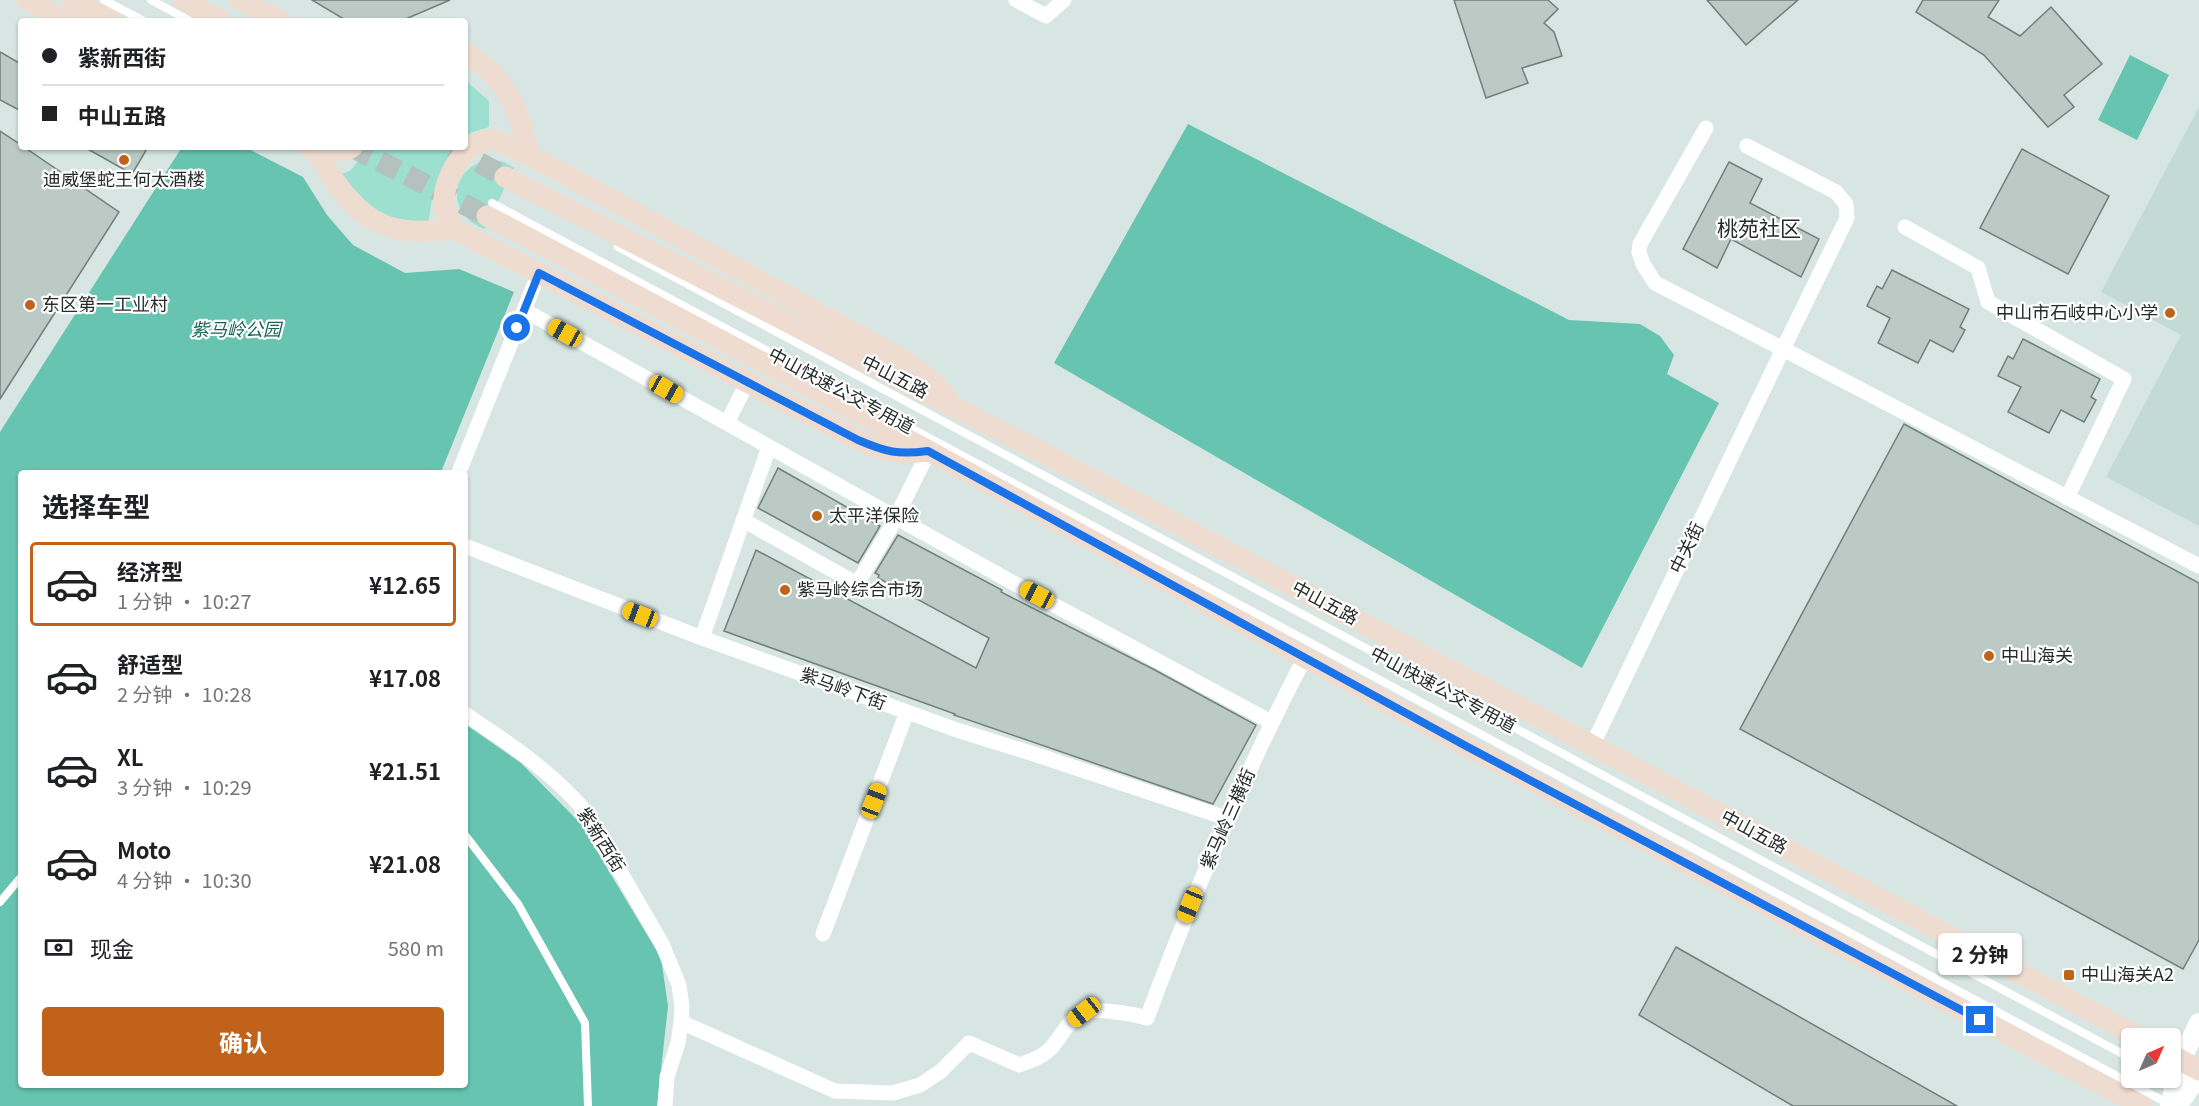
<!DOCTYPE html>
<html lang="zh">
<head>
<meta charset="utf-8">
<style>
	body { margin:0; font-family:Georgia,"Noto Sans SC",serif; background:#f6f6f6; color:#202124; height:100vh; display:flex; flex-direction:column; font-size:22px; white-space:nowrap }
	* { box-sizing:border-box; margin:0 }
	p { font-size:20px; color:#757577 }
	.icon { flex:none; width:33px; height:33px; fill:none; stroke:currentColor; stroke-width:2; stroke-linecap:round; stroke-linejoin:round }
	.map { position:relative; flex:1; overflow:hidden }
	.side { position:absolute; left:18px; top:470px; width:450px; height:618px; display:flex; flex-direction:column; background:#fff; border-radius:6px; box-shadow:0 2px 4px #0004 }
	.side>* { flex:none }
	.top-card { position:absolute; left:18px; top:18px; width:450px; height:132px; border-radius:6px; box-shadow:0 2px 4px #0004; display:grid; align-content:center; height:132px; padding:0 24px; background:#fff }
	.needle { width:39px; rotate:45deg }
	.buttons { position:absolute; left:2121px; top:1028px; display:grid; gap:12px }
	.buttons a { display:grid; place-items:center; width:60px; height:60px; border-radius:6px; background:#fff; box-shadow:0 2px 4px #0004; font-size:30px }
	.end { position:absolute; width:27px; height:27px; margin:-14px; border:8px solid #1a73e8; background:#fff; box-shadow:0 0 0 3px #fff }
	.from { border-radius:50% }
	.bubble { position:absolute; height:42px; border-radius:6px; background:#fff; box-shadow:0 2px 4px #0004; font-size:20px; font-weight:700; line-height:42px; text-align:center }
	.car { position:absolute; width:18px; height:36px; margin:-18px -9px; border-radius:8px; box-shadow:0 0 4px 2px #0007; background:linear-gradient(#f5c518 24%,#345 0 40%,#f5c518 0 76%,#345 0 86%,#f5c518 0) }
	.top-card b { display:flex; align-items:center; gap:21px; height:57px; font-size:22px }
	.top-card b+b { border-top:2px solid #e0e0e0 }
	.top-card i { width:15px; height:15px; background:#202124 }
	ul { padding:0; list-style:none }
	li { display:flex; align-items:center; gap:18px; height:84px; margin:0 12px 9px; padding:0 12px; border:3px solid transparent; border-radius:6px }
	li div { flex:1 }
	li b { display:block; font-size:22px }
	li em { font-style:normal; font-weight:700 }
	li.current { border-color:#c06219 }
	li>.icon { width:54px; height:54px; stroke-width:1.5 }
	h2 { padding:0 24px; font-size:27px; line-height:72px }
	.pay { display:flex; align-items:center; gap:15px; height:66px; padding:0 24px; font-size:22px }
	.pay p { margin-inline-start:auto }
	.button { display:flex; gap:12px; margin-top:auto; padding:12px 24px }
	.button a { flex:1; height:69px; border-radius:6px; background:#c06219; color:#fff; font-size:24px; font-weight:700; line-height:69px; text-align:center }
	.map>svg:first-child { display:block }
	.built { fill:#c4dbd5 }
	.green { fill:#9de0d0 }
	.forest { fill:#67c4b0 }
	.building { fill:#bccac6; stroke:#717f7b; stroke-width:1.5 }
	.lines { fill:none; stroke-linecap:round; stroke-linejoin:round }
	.secondary-tunnel { stroke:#b4c1bd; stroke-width:21; stroke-dasharray:21 10; stroke-linecap:butt }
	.service { stroke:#fff; stroke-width:8 }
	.minor { stroke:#fff; stroke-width:15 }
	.tertiary { stroke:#fff; stroke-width:20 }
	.secondary { stroke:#efdcd0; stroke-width:21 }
	.route { stroke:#1a73e8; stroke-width:8 }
	.poi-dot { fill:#c06219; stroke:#fff; stroke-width:2 }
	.labels { text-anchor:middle; stroke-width:4.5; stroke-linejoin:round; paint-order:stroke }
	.poi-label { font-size:18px; fill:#262c2a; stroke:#fff; text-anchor:start }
	.park-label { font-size:18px; font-style:italic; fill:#176355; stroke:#fff }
	.street-label { font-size:18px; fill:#262c2a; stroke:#fff }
	.quarter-label { font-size:21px; fill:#262c2a; stroke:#fff }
</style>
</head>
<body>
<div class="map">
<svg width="2199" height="1106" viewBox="0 0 2199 1106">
	<rect width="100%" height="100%" fill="#d7e6e2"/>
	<path class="built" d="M2199,107V526L2106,477L2181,335L2101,292Z"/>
	<path class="green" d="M465,80L489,101V127L470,133L465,138Z
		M369,147H457C435,172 432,196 428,228L383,219L336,176L350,171Z
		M492,159L504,162L514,168L485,229C444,214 449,166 492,159Z"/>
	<path class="forest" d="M2130,55L2169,75L2137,140L2098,120Z
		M1188,124L1569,320L1640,324L1660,336L1674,355L1667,374L1719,403L1582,668L1054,363Z
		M182,147H245L303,177L327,215L353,245L405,273L459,269L514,292L441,472H21V1084H465V724L521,763L580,823L661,958L668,1006L657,1106H0V432Z"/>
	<path class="building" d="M312,0H450L401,21H347Z
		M1454,0H1548L1558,9L1544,23L1554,32L1562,56L1522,68L1528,83L1486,98Z
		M1707,0H1798L1746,45Z
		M1923,0H1999L1988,17L2020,36L2051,7L2102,64L2064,95L2074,107L2048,127L1984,55L1916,12Z
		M0,52L21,64V111L0,100Z
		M0,131L21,145V147H24L119,212L0,399Z
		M84,147H148L132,174Z
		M2022,149L2109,196L2068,274L1980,228Z
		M1729,162L1762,179L1750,203L1819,239L1801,277L1731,239L1717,268L1683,249Z
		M1892,270L1969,309L1960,327L1965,330L1953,352L1930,340L1918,363L1878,343L1890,318L1867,306L1877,286L1882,289Z
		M2023,339L2100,379L2091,397L2096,400L2084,422L2061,410L2049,433L2008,412L2021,387L1998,376L2008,356L2013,359Z
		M1904,424L2199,583V940L2183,969L1740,729Z
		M778,468L880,526L858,563L758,508Z
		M898,535L1002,590L1001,592L1153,669L1256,725L1213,804L954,715L955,714L724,631L756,550L976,668L989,638L878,578L879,575L875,573Z
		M1676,947L1957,1106H1793L1639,1015Z"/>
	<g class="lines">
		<path class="secondary-tunnel" d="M352,147L487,216
			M452,147L505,177"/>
		<path class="service" d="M104,0L144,21
			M151,0L190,21
			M492,203L2169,1104
			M618,247L2132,1059
			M465,835L518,904L585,1023L588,1106
			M0,902L21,877"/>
		<path class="minor" d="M1016,0L1046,16L1064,0
			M1747,146L1836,192L1846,204L1847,218L1783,349L2199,566
			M1905,227L1978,268L1988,302L2124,379L2067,498
			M524,310L1017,585L1271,722
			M727,423L747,383
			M459,472L539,273
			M743,520L857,584L891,527L929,451
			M465,546L702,638L957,730L1040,756L1226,818
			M702,638L769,447
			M465,714C509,743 552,772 586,812L662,944L679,985L682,1007L681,1022L678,1043L667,1077L665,1106
			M1592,746L1783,349L1655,283L1643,264L1639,252L1640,244L1706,128
			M823,934L907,712
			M681,1022L835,1091L893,1093L920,1085L940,1072L969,1043L1019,1065C1031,1061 1043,1057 1052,1047C1062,1035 1068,1021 1082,1013C1094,1007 1133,1014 1147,1018C1193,895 1244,774 1305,657"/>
		<path class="tertiary" d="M2170,1106L2181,1060L2199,1023
			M2177,1106L2199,1075"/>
		<path class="secondary" d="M27,0L67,21
			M72,0L112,21
			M183,0L222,21
			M240,0L281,21
			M465,52C506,77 520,110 529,155
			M308,147C321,154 325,168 333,179C369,229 394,236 454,229L858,440C886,452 897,455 929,451
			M317,152L347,150L352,147
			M505,177L1034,448L2141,1038
			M487,216L929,451L1466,746L2142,1106
			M454,229C449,220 443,210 444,199C445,176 467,137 494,140C505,142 518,151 529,155L890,352C914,366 930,377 948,399
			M2170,1054L2199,1070"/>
	</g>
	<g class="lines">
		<path class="route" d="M517,328L539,273L858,440C886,452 898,455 928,451L1466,746L1980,1020"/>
	</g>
	<g class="poi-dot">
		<circle cx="124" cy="160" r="6"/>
		<circle cx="30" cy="305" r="6"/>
		<circle cx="2170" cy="313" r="6"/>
		<circle cx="817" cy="516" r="6"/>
		<circle cx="785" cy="590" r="6"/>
		<circle cx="1989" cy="656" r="6"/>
		<rect x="2063" y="969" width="12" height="12" rx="3"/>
	</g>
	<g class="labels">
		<g class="poi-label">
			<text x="124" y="186" text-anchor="middle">迪威堡蛇王何太酒楼</text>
			<text x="42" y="311">东区第一工业村</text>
			<text x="2158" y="319" text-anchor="end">中山市石岐中心小学</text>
			<text x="829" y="522">太平洋保险</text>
			<text x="797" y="596">紫马岭综合市场</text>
			<text x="2001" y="662">中山海关</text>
			<text x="2081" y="981">中山海关A2</text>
		</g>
		<g class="park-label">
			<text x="236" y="336">紫马岭公园</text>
		</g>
		<g class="street-label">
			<text transform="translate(895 377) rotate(27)" y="6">中山五路</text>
			<text transform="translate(841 391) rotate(28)" y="6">中山快速公交专用道</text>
			<text transform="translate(1687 548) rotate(-64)" y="6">中关街</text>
			<text transform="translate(1325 603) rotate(28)" y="6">中山五路</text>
			<text transform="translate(843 689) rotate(20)" y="6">紫马岭下街</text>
			<text transform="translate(1443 690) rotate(28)" y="6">中山快速公交专用道</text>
			<text transform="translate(1228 819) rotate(-66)" y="6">紫马岭三横街</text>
			<text transform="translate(1754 832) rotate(28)" y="6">中山五路</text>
			<text transform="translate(601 840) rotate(58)" y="6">紫新西街</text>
		</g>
		<g class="quarter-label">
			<text x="1759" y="236">桃苑社区</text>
		</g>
	</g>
</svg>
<div class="buttons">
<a><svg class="needle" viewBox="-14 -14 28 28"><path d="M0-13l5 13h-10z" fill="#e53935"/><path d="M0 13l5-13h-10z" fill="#757577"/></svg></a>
</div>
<i class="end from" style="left:517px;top:328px"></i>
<i class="end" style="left:1980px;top:1020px"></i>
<div class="bubble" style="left:1938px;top:933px;width:84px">2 分钟</div>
<i class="car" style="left:565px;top:333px;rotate:299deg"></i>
<i class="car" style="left:666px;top:389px;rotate:119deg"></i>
<i class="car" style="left:1037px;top:595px;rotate:298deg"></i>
<i class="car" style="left:640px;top:615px;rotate:291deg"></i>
<i class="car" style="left:874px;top:801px;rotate:21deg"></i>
<i class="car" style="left:1190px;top:905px;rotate:202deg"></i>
<i class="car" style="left:1084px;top:1012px;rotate:232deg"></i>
<div class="top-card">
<b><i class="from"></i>紫新西街</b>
<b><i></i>中山五路</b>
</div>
<section class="side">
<h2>选择车型</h2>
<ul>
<li class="current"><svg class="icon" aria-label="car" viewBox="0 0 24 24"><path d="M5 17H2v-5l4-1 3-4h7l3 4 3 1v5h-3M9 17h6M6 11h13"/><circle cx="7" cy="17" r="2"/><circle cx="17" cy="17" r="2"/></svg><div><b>经济型</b><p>1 分钟 · 10:27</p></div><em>¥12.65</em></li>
<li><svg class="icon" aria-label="car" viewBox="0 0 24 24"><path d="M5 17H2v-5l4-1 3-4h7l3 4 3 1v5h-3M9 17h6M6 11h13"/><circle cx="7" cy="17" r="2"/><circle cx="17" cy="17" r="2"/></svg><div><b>舒适型</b><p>2 分钟 · 10:28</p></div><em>¥17.08</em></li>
<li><svg class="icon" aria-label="car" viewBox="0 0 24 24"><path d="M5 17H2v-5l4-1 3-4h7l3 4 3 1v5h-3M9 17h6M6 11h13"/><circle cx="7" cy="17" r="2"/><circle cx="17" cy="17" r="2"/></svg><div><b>XL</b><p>3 分钟 · 10:29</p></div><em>¥21.51</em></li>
<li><svg class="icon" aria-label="car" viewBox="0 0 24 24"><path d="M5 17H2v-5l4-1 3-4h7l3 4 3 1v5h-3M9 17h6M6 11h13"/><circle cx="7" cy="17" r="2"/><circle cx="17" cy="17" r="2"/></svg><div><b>Moto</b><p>4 分钟 · 10:30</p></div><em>¥21.08</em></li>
</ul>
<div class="pay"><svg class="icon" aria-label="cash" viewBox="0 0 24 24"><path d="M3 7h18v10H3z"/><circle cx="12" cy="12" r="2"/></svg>现金<p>580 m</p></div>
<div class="button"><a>确认</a></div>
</section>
</div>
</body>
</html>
